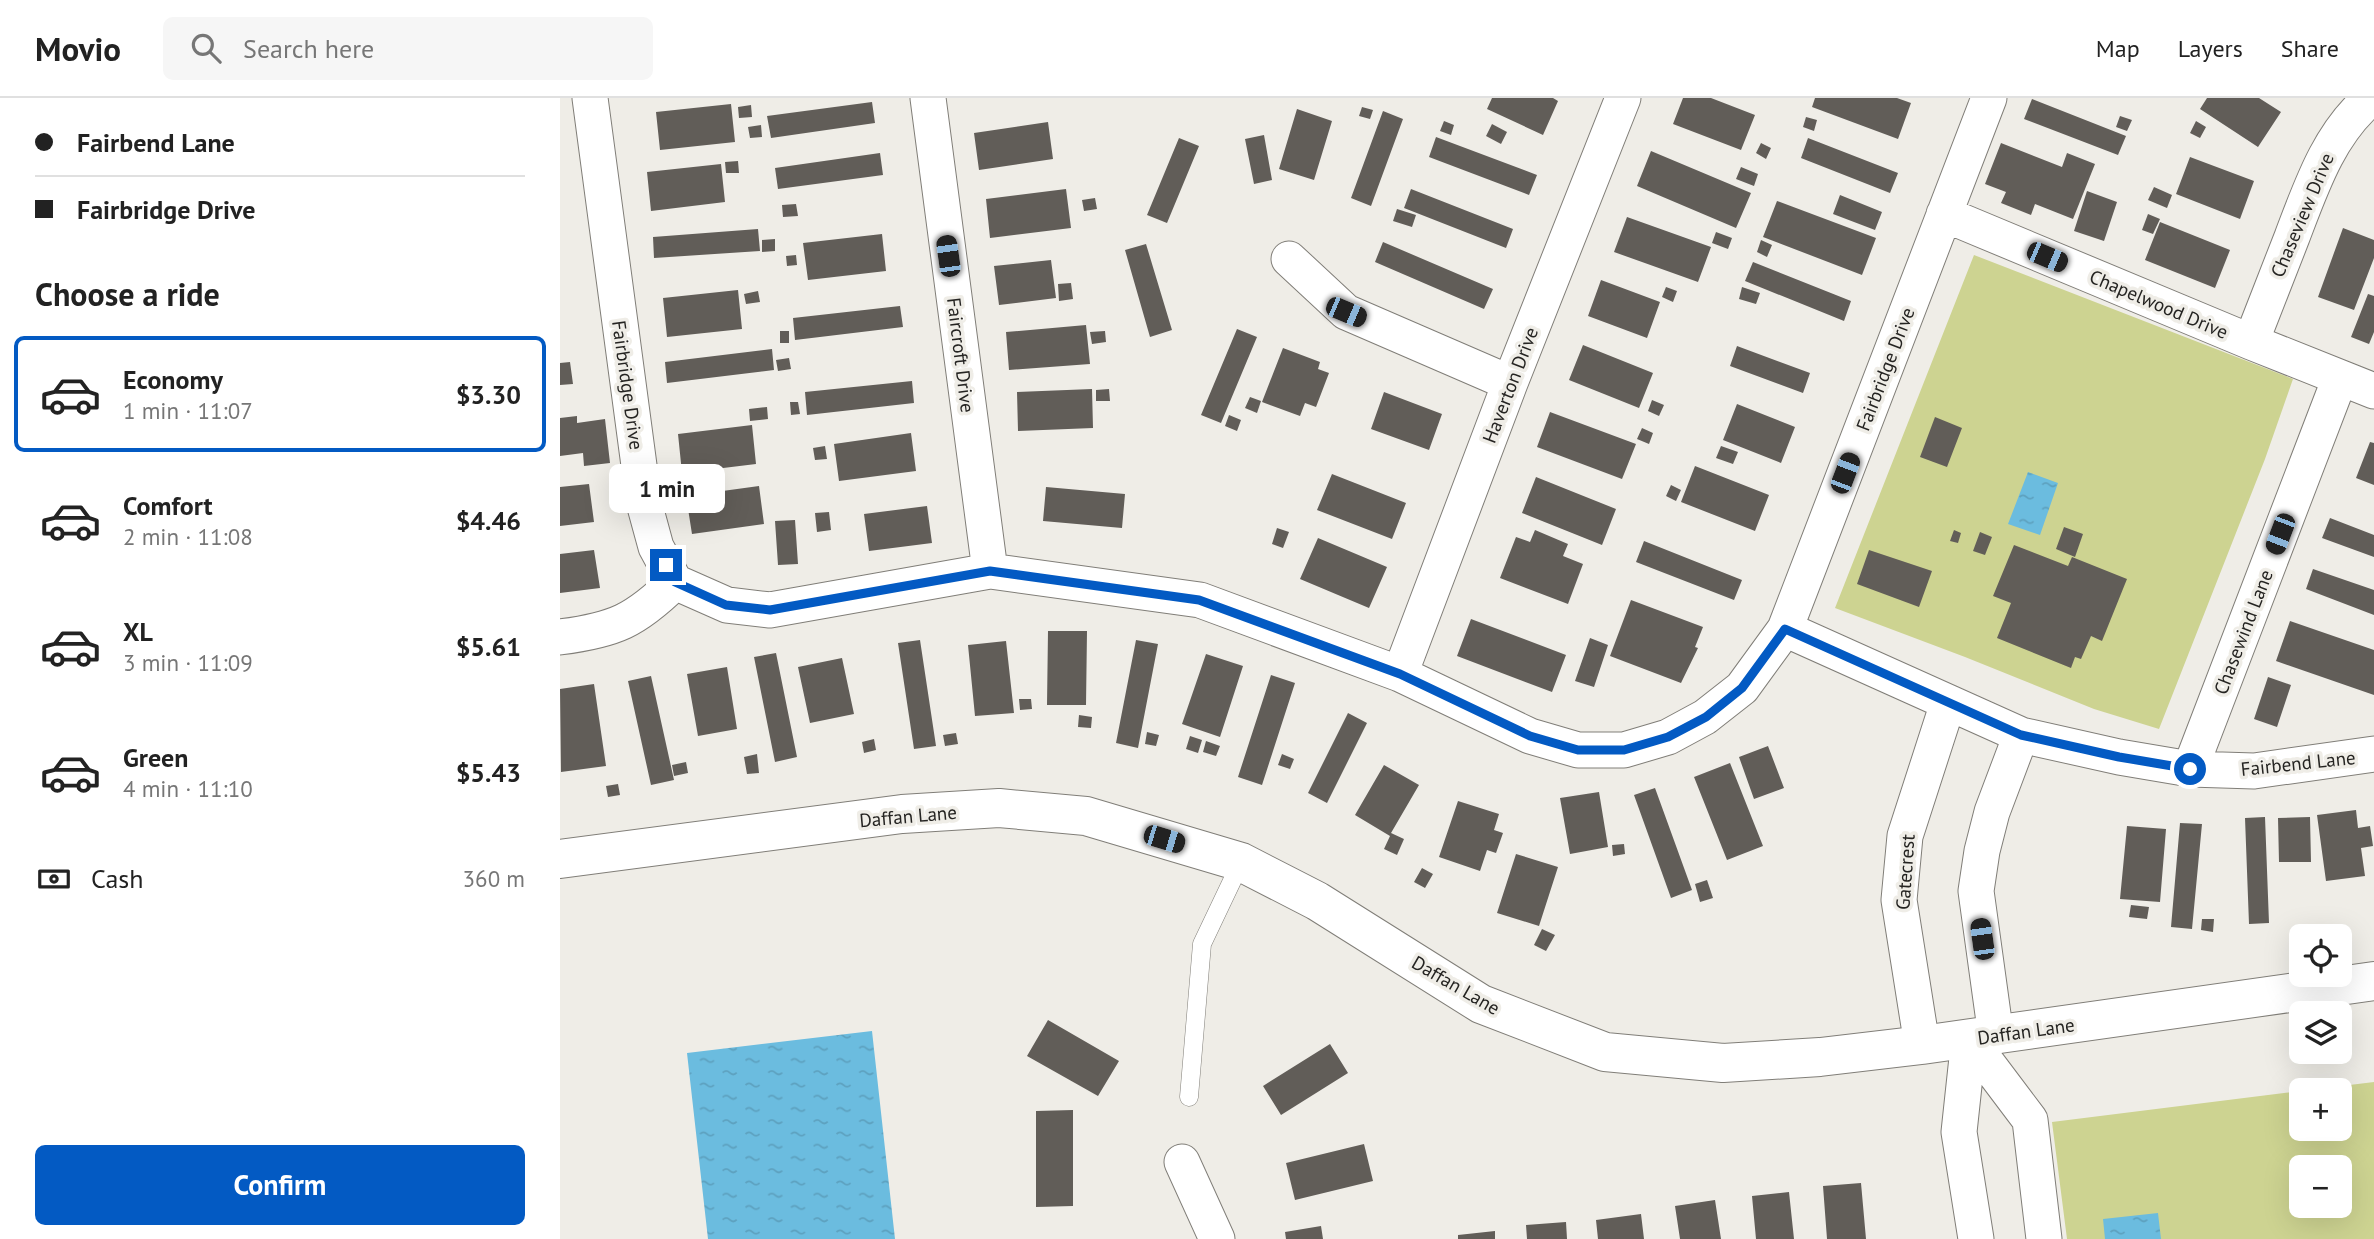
<!DOCTYPE html>
<html lang="en">
<head>
<meta charset="utf-8">
<style>
	body { margin:0; font-family:"PT Sans",sans-serif; background:#f6f6f6; color:#222; height:100vh; display:flex; flex-direction:column; font-size:26px; white-space:nowrap }
	* { box-sizing:border-box; margin:0 }
	p { font-size:23px; color:#767676 }
	.icon { flex:none; width:38px; height:38px; fill:none; stroke:currentColor; stroke-width:2; stroke-linecap:round; stroke-linejoin:round }
	.map { position:relative; flex:1; overflow:hidden }
	.side { display:flex; flex-direction:column; background:#fff; width:560px }
	.side>* { flex:none }
	.hud { display:grid; align-content:center; height:154px; padding:0 35px; background:#fff }
	.fabs { position:absolute; left:1729px; top:826px; display:grid; gap:14px }
	.fabs a { display:grid; place-items:center; width:63px; height:63px; border-radius:10px; background:#fff; box-shadow:0 7px 28px #0002; font-size:35px }
	.end { position:absolute; width:32px; height:32px; margin:-16px; border:9px solid #035ac3; background:#fff; box-shadow:0 0 0 4px #fff }
	.from { border-radius:50% }
	.bubble { position:absolute; height:49px; border-radius:10px; background:#fff; box-shadow:0 7px 28px #0002; font-size:23px; font-weight:800; line-height:49px; text-align:center }
	.car { position:absolute; width:21px; height:42px; margin:-21px -10px; border-radius:9px; box-shadow:0 0 5px 2px #0007; background:linear-gradient(#222 24%,#8ab4d8 0 40%,#222 0 76%,#8ab4d8 0 86%,#222 0) }
	.hud b { display:flex; align-items:center; gap:24px; height:66px; font-size:26px }
	.hud b+b { border-top:2px solid #e0e0e0 }
	.hud i { width:18px; height:18px; background:#222 }
	ul { padding:0; list-style:none }
	li { display:flex; align-items:center; gap:21px; height:116px; margin:0 14px 10px; padding:0 21px; border:4px solid transparent; border-radius:10px }
	li div { flex:1 }
	li b { display:block; font-size:26px }
	li em { font-style:normal; font-weight:800 }
	li.current { border-color:#035ac3 }
	li>.icon { width:63px; height:63px; stroke-width:1.5 }
	h2 { padding:0 35px; font-size:32px; line-height:84px }
	.pay { display:flex; align-items:center; gap:18px; height:77px; padding:0 35px; font-size:26px }
	.pay p { margin-inline-start:auto }
	.action { display:flex; gap:14px; margin-top:auto; padding:14px 35px }
	.action a { flex:1; height:80px; border-radius:10px; background:#035ac3; color:#fff; font-size:28px; font-weight:800; line-height:80px; text-align:center }
	header { display:flex; align-items:center; gap:42px; box-sizing:border-box; height:98px; padding:0 35px; background:#fff; border-bottom:2px solid #e0e0e0 }
	header strong { font-size:33px }
	nav { display:flex; gap:38px; margin-inline-start:auto; font-size:24px }
	.search { width:490px; height:63px; background:#f6f6f6; display:flex; align-items:center; gap:18px; box-sizing:border-box; padding:0 24px; border-radius:10px; color:#767676; font-size:26px }
	main { display:flex; flex:1; min-height:0 }
	.map>svg:first-child { display:block }
	.green { fill:#cdd391; fill-rule:evenodd }
	.water { fill:url(#water-ripples) }
	.building { fill:#615d58 }
	.lines { fill:none; stroke-linecap:round; stroke-linejoin:round }
	.lane-casing { stroke:#807e78; stroke-width:19 }
	.street-casing { stroke:#807e78; stroke-width:37 }
	.secondary-casing { stroke:#807e78; stroke-width:40 }
	.lane { stroke:#fff; stroke-width:18 }
	.street { stroke:#fff; stroke-width:35 }
	.secondary { stroke:#fff; stroke-width:38 }
	.route { stroke:#035ac3; stroke-width:9 }
	.labels { text-anchor:middle; stroke-width:7; stroke-linejoin:round; paint-order:stroke }
	.street-label { font-size:19px; fill:#252422; stroke:#efede7 }
</style>
</head>
<body>
<header>
<strong>Movio</strong>
<div class="search"><svg class="icon" aria-label="search" viewBox="0 0 24 24"><circle cx="10" cy="10" r="6"/><path d="M15 15l6 6"/></svg>Search here</div>
<nav><a>Map</a><a>Layers</a><a>Share</a></nav>
</header>
<main>
<section class="side">
<div class="hud">
<b><i class="from"></i>Fairbend Lane</b>
<b><i></i>Fairbridge Drive</b>
</div>
<h2>Choose a ride</h2>
<ul>
<li class="current"><svg class="icon" aria-label="car" viewBox="0 0 24 24"><path d="M5 17H2v-5l4-1 3-4h7l3 4 3 1v5h-3M9 17h6M6 11h13"/><circle cx="7" cy="17" r="2"/><circle cx="17" cy="17" r="2"/></svg><div><b>Economy</b><p>1 min · 11:07</p></div><em>$3.30</em></li>
<li><svg class="icon" aria-label="car" viewBox="0 0 24 24"><path d="M5 17H2v-5l4-1 3-4h7l3 4 3 1v5h-3M9 17h6M6 11h13"/><circle cx="7" cy="17" r="2"/><circle cx="17" cy="17" r="2"/></svg><div><b>Comfort</b><p>2 min · 11:08</p></div><em>$4.46</em></li>
<li><svg class="icon" aria-label="car" viewBox="0 0 24 24"><path d="M5 17H2v-5l4-1 3-4h7l3 4 3 1v5h-3M9 17h6M6 11h13"/><circle cx="7" cy="17" r="2"/><circle cx="17" cy="17" r="2"/></svg><div><b>XL</b><p>3 min · 11:09</p></div><em>$5.61</em></li>
<li><svg class="icon" aria-label="car" viewBox="0 0 24 24"><path d="M5 17H2v-5l4-1 3-4h7l3 4 3 1v5h-3M9 17h6M6 11h13"/><circle cx="7" cy="17" r="2"/><circle cx="17" cy="17" r="2"/></svg><div><b>Green</b><p>4 min · 11:10</p></div><em>$5.43</em></li>
</ul>
<div class="pay"><svg class="icon" aria-label="cash" viewBox="0 0 24 24"><path d="M3 7h18v10H3z"/><circle cx="12" cy="12" r="2"/></svg>Cash<p>360 m</p></div>
<div class="action"><a>Confirm</a></div>
</section>
<div class="map">
<svg width="1814" height="1141" viewBox="0 0 1814 1141">
	<defs>
		<pattern id="water-ripples" width="26" height="14" patternUnits="userSpaceOnUse" patternTransform="scale(1.75)"><rect width="26" height="14" fill="#6bbcdf"/><path d="M2 4q2-2 4 0t4 0M15 11q2-2 4 0t4 0" fill="none" stroke="#5da1bf"/></pattern>
	</defs>
	<rect width="100%" height="100%" fill="#efede7"/>
	<path class="green" d="M1414,157L1733,281L1705,361L1599,631L1534,611L1405,559L1275,510Z
		M1814,984V1141H1507L1492,1024L1741,993V1031H1780V992H1749ZM1741,1069H1780V1108H1741Z"/>
	<path class="water" d="M1468,374L1498,385L1480,437L1448,426Z
		M312,933L335,1141H148L127,955Z
		M1598,1115L1601,1141H1545L1543,1121Z"/>
	<path class="building" d="M932,0H993L998,3L983,37L927,11Z
		M1123,0H1151L1195,17L1181,52L1113,26Z
		M1255,0H1337L1351,5L1338,41L1252,9Z
		M1647,0H1699L1721,14L1698,49L1640,11Z
		M1472,1L1566,38L1558,57L1464,21Z
		M312,4L315,25L211,40L207,18Z
		M171,6L175,44L100,52L96,14Z
		M191,7L192,19L179,20L178,9Z
		M802,9L813,12L810,21L799,18Z
		M737,11L772,23L754,82L719,71Z
		M823,13L843,21L811,108L791,100Z
		M1560,18L1572,22L1567,33L1556,29Z
		M1246,19L1257,22L1254,33L1243,29Z
		M884,23L894,27L891,37L880,33Z
		M1636,23L1646,29L1640,40L1630,35Z
		M488,24L493,61L419,72L414,35Z
		M932,26L947,34L941,46L926,38Z
		M201,27L202,39L190,40L188,29Z
		M704,37L712,82L694,86L685,41Z
		M876,39L977,77L969,97L869,59Z
		M619,40L639,48L607,125L587,117Z
		M1248,40L1338,75L1330,95L1241,60Z
		M1201,45L1211,50L1206,61L1196,55Z
		M1441,45L1502,69L1507,55L1535,66L1513,121L1475,106L1471,117L1441,105L1446,94L1425,86Z
		M1091,53L1191,95L1176,130L1077,88Z
		M320,55L323,77L218,91L215,70Z
		M1630,59L1694,83L1680,121L1616,96Z
		M178,63L179,75H166L165,64Z
		M161,66L165,104L91,113L87,74Z
		M1181,69L1198,76L1194,88L1176,81Z
		M1594,89L1612,97L1607,110L1588,102Z
		M506,91L511,130L430,140L426,101Z
		M851,91L953,131L946,150L844,110Z
		M1527,93L1557,104L1544,143L1514,133Z
		M1280,97L1322,114L1315,132L1273,116Z
		M535,100L537,111L524,113L522,102Z
		M1217,103L1316,140L1302,177L1203,139Z
		M236,106L238,118L223,119L222,107Z
		M837,111L856,117L852,129L833,123Z
		M1588,116L1600,121L1593,136L1582,132Z
		M1067,119L1151,149L1138,184L1054,154Z
		M1600,124L1670,152L1655,190L1585,162Z
		M1783,130L1814,142V160L1794,212L1758,199Z
		M198,131L200,153L94,160L93,139Z
		M1156,134L1172,140L1168,151L1152,145Z
		M322,136L326,173L248,182L243,145Z
		M215,141V153L202,154V142Z
		M1201,142L1212,147L1207,159L1197,154Z
		M823,144L933,191L924,211L815,164Z
		M586,146L612,232L590,239L565,152Z
		M236,157L237,167L227,168L226,158Z
		M491,162L496,200L439,207L434,168Z
		M1193,164L1291,203L1284,223L1185,183Z
		M1041,182L1100,204L1087,240L1028,218Z
		M511,185L513,201L499,203L498,186Z
		M1106,189L1117,193L1113,204L1102,199Z
		M1182,189L1200,195L1196,206L1179,201Z
		M178,192L182,231L107,239L103,200Z
		M198,193L200,204L186,206L184,196Z
		M1808,196L1814,198V234L1809,246L1791,239Z
		M340,208L343,229L235,242L233,220Z
		M526,227L530,266L449,272L446,234Z
		M677,231L697,239L661,325L641,317Z
		M220,233H229V245H220Z
		M545,233L546,244L532,246L530,234Z
		M1023,247L1093,275L1079,310L1009,282Z
		M1177,248L1250,275L1243,295L1170,268Z
		M723,250L760,264L758,271L769,275L756,309L745,305L740,318L702,304Z
		M212,251L214,272L107,285L105,264Z
		M229,260L231,271L218,273L216,262Z
		M10,264L13,286L0,287V265Z
		M352,283L354,305L247,317L245,294Z
		M532,291L533,330L458,333L457,294Z
		M549,291L550,303H536V292Z
		M824,294L882,316L869,352L811,331Z
		M690,299L701,303L697,315L685,310Z
		M1092,302L1104,307L1099,318L1088,313Z
		M230,304H238L240,316L231,317Z
		M1177,306L1235,329L1221,365L1163,342Z
		M207,309L208,321L190,323L189,311Z
		M990,314L1076,346L1062,381L977,349Z
		M669,317L681,322L677,333L665,328Z
		M17,318V325L45,321L50,365L24,368L23,355L0,358V320Z
		M1375,319L1402,330L1387,369L1360,359Z
		M192,327L196,366L122,375L118,336Z
		M1082,330L1093,335L1089,346L1077,341Z
		M351,335L356,373L279,383L274,346Z
		M1810,344L1814,345V387L1796,380Z
		M265,348L267,361L255,362L253,350Z
		M1161,348L1178,354L1173,366L1156,360Z
		M1135,368L1209,397L1195,433L1121,404Z
		M772,376L846,405L832,441L757,412Z
		M976,379L1056,411L1042,447L962,415Z
		M29,386L34,424L0,428V389Z
		M1111,387L1121,392L1116,403L1106,398Z
		M199,388L204,426L132,436L126,398Z
		M486,389L565,396L562,430L483,423Z
		M367,408L372,445L309,453L304,416Z
		M269,414L271,432L257,434L255,415Z
		M1770,420L1814,437V459L1762,440Z
		M235,422L238,466L218,467L215,423Z
		M1504,429L1523,436L1515,459L1496,451Z
		M717,430L729,434L723,450L712,446Z
		M975,432L1008,446L1003,458L1023,466L1008,506L940,480L956,439L970,444Z
		M1394,432L1401,435L1398,445L1390,443Z
		M1420,434L1432,439L1425,457L1413,453Z
		M758,440L827,469L809,510L740,481Z
		M1084,443L1182,482L1174,502L1076,464Z
		M1454,447L1508,468L1512,459L1567,481L1542,543L1531,538L1521,561L1515,559L1511,570L1437,540L1451,505L1433,498Z
		M34,452L40,490L0,495V456Z
		M1309,452L1372,473L1359,509L1297,486Z
		M1753,471L1814,492V517L1746,491Z
		M1071,502L1143,529L1135,549L1138,550L1121,585L1050,558Z
		M911,521L1006,557L992,594L897,558Z
		M1730,523L1814,552V597L1716,563Z
		M488,533H527L526,607H487Z
		M1030,540L1048,547L1034,589L1015,583Z
		M360,542L376,648L354,651L338,545Z
		M576,542L598,546L578,650L556,645Z
		M446,543L454,615L415,618L408,547Z
		M216,555L237,659L215,664L194,559Z
		M646,556L683,568L660,639L622,626Z
		M282,560L294,616L250,625L238,569Z
		M167,569L177,631L138,638L127,576Z
		M711,577L735,585L702,687L678,679Z
		M91,578L114,682L91,687L68,583Z
		M1708,579L1731,587L1717,629L1694,621Z
		M34,586L46,668L1,674L0,591Z
		M459,601H471L472,611L460,612Z
		M788,615L807,625L767,705L748,695Z
		M519,617L532,619L531,630L518,629Z
		M587,634L599,637L596,648L585,646Z
		M396,635L398,646L385,648L383,637Z
		M630,638L642,642L638,655L626,651Z
		M314,641L316,652L304,655L302,644Z
		M646,643L660,648L656,658L643,654Z
		M1208,648L1224,690L1194,701L1179,659Z
		M197,656L199,675L187,676L184,659Z
		M722,656L734,661L730,671L718,667Z
		M126,664L128,675L114,678L112,667Z
		M1170,665L1203,748L1167,762L1134,679Z
		M824,667L859,687L831,735L844,741L837,757L824,751L830,738L795,717Z
		M58,686L60,697L48,699L46,688Z
		M1095,690L1132,792L1111,800L1074,697Z
		M1039,694L1048,749L1010,756L1000,700Z
		M898,703L939,716L934,732L943,735L936,755L927,752L920,773L879,759Z
		M1796,712L1798,730L1810,728L1813,748L1801,750L1805,778L1766,783L1757,717Z
		M1705,719L1709,825L1689,826L1685,720Z
		M1750,719L1751,764H1719L1718,720Z
		M1620,725L1642,726L1632,831L1611,829Z
		M1567,728L1606,731L1600,804L1560,801Z
		M1064,746L1065,756L1053,758L1052,747Z
		M956,756L998,769L979,828L937,815Z
		M862,770L873,776L865,790L854,784Z
		M1147,782L1153,800L1140,804L1135,786Z
		M1571,807L1589,809L1587,821L1569,819Z
		M1642,821H1654L1653,834L1641,832Z
		M982,831L995,837L986,853L974,847Z
		M488,922L559,963L538,998L467,958Z
		M770,946L788,975L721,1017L703,988Z
		M513,1012V1108L476,1109V1013Z
		M804,1046L813,1083L735,1102L726,1065Z
		M1301,1085L1306,1141H1267L1263,1088Z
		M1229,1094L1234,1141H1196L1192,1098Z
		M1155,1102L1161,1141H1120L1115,1108Z
		M1081,1116L1084,1141H1038L1036,1122Z
		M1006,1124L1007,1141H967L966,1127Z
		M761,1128L763,1141H726L725,1134Z
		M935,1133V1141H898V1137Z"/>
	<g class="lines">
		<g class="lane-casing">
			<path id="lane" d="M629,999L642,846L681,764"/>
		</g>
		<g class="street-casing">
			<path id="street" d="M30,0L84,405L96,449L115,484L167,507L210,512L430,473L640,502L840,576L970,638L1018,652H1064L1108,639L1145,619L1182,590L1225,531L1429,0
				M368,0L430,473
				M1384,116L1691,244L1814,293
				M729,161L786,214L950,285
				M1691,244C1705,209 1718,174 1732,139C1751,89 1769,35 1811,0
				M1225,531L1461,637L1559,659L1630,671L1694,673L1814,656
				M0,539C55,532 75,523 115,484
				M840,576L950,285L1063,0
				M1630,671L1780,280
				M1436,938L1416,793L1422,753L1432,714L1461,637
				M1409,941L1470,1022L1484,1141
				M1409,941L1399,1034L1416,1141
				M1362,947L1339,802L1345,738L1388,605
				M622,1064L657,1141"/>
		</g>
		<g class="secondary-casing">
			<path id="secondary" d="M0,761L342,716L439,710L526,718L681,764L757,803L921,906L1045,954L1163,965L1260,959L1362,947L1814,883"/>
		</g>
		<use href="#lane" class="lane"/>
		<use href="#street" class="street"/>
		<use href="#secondary" class="secondary"/>
	</g>
	<g class="lines">
		<path class="route" d="M106,467L115,484L166,507L210,512L430,473L639,502L840,576L970,638L1018,652H1064L1108,639L1146,619L1182,590L1225,531L1461,637L1559,659L1630,671"/>
	</g>
	<g class="labels">
		<g class="street-label">
			<text transform="translate(1742 117) rotate(-67)" y="7">Chaseview Drive</text>
			<text transform="translate(1599 206) rotate(23)" y="7">Chapelwood Drive</text>
			<text transform="translate(401 257) rotate(83)" y="7">Faircroft Drive</text>
			<text transform="translate(1325 271) rotate(-69)" y="7">Fairbridge Drive</text>
			<text transform="translate(68 287) rotate(82)" y="7">Fairbridge Drive</text>
			<text transform="translate(950 287) rotate(-69)" y="7">Haverton Drive</text>
			<text transform="translate(1683 534) rotate(-69)" y="7">Chasewind Lane</text>
			<text transform="translate(1738 665) rotate(-6)" y="7">Fairbend Lane</text>
			<text transform="translate(348 718) rotate(-5)" y="7">Daffan Lane</text>
			<text transform="translate(1345 774) rotate(-86)" y="7">Gatecrest</text>
			<text transform="translate(896 887) rotate(30)" y="7">Daffan Lane</text>
			<text transform="translate(1466 933) rotate(-8)" y="7">Daffan Lane</text>
		</g>
	</g>
</svg>
<div class="fabs">
<a><svg class="icon" aria-label="locate" viewBox="0 0 24 24"><circle cx="12" cy="12" r="6"/><path d="M12 2v4M12 18v4M2 12h4M18 12h4"/></svg></a>
<a><svg class="icon" aria-label="layers" viewBox="0 0 24 24"><path d="M12 4l9 5-9 5-9-5zM3 14l9 5 9-5"/></svg></a>
<a>+</a>
<a>−</a>
</div>
<i class="end from" style="left:1630px;top:671px"></i>
<i class="end" style="left:106px;top:467px"></i>
<div class="bubble" style="left:49px;top:366px;width:116px">1 min</div>
<i class="car" style="left:388px;top:158px;rotate:352deg"></i>
<i class="car" style="left:1487px;top:159px;rotate:113deg"></i>
<i class="car" style="left:786px;top:214px;rotate:113deg"></i>
<i class="car" style="left:1285px;top:375px;rotate:21deg"></i>
<i class="car" style="left:1720px;top:436px;rotate:201deg"></i>
<i class="car" style="left:604px;top:741px;rotate:107deg"></i>
<i class="car" style="left:1422px;top:841px;rotate:352deg"></i>
</div>
</main>
</body>
</html>
